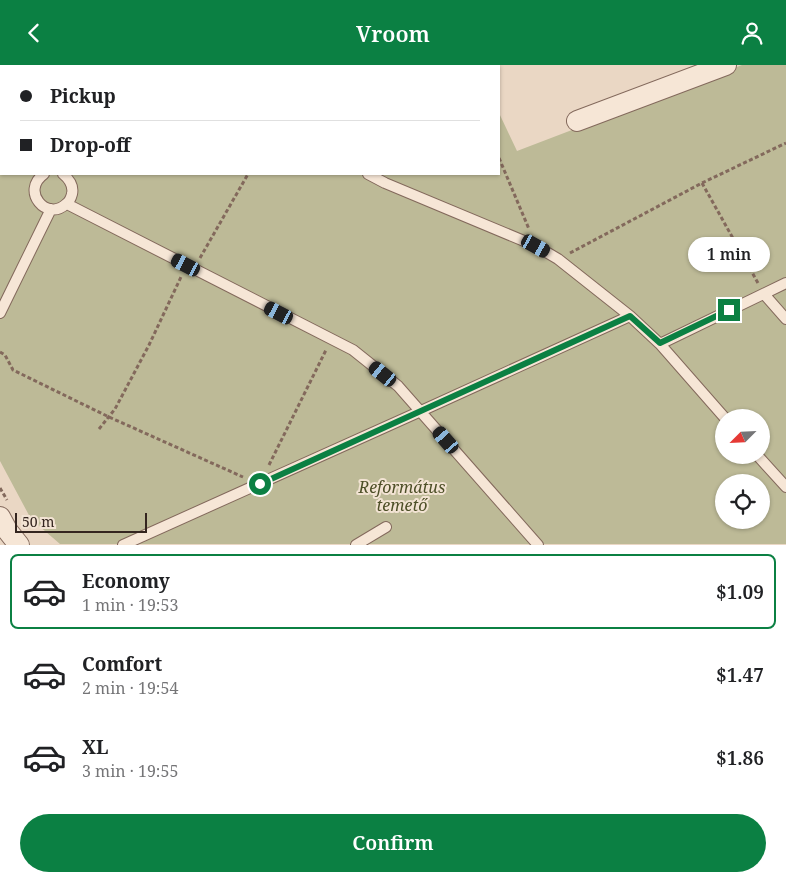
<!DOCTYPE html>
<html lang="en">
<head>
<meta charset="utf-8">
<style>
	body { margin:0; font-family:"Noto Serif",serif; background:#f6f6f6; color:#202124; height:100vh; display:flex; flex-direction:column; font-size:19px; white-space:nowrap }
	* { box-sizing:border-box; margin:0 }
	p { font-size:16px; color:#757577 }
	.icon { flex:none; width:28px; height:28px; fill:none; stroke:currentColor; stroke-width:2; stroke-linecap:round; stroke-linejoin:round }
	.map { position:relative; height:480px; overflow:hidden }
	.sheet { display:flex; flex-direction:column; background:#fff; flex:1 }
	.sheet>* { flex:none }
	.guide { position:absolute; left:0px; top:0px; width:500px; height:110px; box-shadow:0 1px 4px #0004; display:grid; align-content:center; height:110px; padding:0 20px; background:#fff }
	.needle { width:32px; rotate:246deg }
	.tools { position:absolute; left:715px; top:344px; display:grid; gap:10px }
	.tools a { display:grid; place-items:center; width:55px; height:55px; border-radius:50%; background:#fff; box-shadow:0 1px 4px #0004; font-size:25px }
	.scale { position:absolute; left:15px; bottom:12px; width:132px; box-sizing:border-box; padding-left:5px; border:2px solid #34251f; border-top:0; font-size:14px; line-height:18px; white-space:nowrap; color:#34251f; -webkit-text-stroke:4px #f2e3d3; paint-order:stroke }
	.end { position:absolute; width:22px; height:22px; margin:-11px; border:6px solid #0b8043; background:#fff; box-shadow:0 0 0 2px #fff }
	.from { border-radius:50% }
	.bubble { position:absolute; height:35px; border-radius:18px; background:#fff; box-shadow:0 1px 4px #0004; font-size:16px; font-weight:600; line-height:35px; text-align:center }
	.car { position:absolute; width:15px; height:30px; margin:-15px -8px; border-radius:6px; box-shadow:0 0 4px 1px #0007; background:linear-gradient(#222 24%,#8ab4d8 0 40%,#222 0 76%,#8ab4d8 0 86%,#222 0) }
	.guide b { display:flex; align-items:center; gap:18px; height:48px; font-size:19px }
	.guide b+b { border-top:1px solid #e0e0e0 }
	.guide i { width:12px; height:12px; background:#202124 }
	ul { padding:9px 0 0; list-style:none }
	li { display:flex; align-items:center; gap:15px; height:75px; margin:0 10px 8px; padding:0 10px; border:2px solid transparent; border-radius:8px }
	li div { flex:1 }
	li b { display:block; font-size:19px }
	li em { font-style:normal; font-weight:600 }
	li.current { border-color:#0b8043 }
	li>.icon { width:45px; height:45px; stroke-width:1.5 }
	.action { display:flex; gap:10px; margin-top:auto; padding:10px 20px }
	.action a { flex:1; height:58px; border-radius:30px; background:#0b8043; color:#fff; font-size:20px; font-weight:600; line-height:58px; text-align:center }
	header { display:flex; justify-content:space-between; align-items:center; height:65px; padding:0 20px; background:#0b8043; color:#fff; font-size:22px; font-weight:600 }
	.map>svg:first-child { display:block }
	.cemetery { fill:#bdba97; fill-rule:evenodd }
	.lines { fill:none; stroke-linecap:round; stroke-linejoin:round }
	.service-casing { stroke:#83695c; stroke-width:12 }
	.minor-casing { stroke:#83695c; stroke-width:22 }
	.path { stroke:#83695c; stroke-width:3; stroke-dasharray:4 2.5; stroke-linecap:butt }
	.service { stroke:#f6e6d6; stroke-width:10 }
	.minor { stroke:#f6e6d6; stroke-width:20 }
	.route { stroke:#0b8043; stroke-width:6 }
	.labels { text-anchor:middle; stroke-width:4; stroke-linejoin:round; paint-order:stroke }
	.park-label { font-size:16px; font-style:italic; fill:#4d4f27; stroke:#f2e3d3 }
</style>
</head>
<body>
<header><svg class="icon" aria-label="back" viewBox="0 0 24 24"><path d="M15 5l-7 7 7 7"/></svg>Vroom<svg class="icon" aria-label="person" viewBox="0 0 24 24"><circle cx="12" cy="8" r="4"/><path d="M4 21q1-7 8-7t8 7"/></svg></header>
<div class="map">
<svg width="786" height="480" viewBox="0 0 786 480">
	<rect width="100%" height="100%" fill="#ead7c4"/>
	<path class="cemetery" d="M0,0H476V1H1V109H499V48L517,86L742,0H786V479H60L31,454L0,396ZM724,352H761V390H724ZM724,418H761V455H724Z"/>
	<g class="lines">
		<g class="service-casing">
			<path id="service" d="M44,109C20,126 47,157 66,139C69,137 71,133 72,129C74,120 69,114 63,109
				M368,109L385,118L536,181L558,194L630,251L660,279L724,352
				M67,139L353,285L398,321L538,480
				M764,229L786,254
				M0,248L51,144
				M660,279L786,218
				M757,390L786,422
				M123,480L421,346L630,251
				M356,480L386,462"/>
		</g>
		<g class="minor-casing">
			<path id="minor" d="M577,56L726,0
				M0,452L7,465L19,480"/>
		</g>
		<path class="path" d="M99,0V1
			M149,0L152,1
			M458,0V1
			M146,1L147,0
			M264,1L265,0
			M499,93L529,164
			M0,99H1
			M702,118L758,218
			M570,188L702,118L786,78
			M200,193L248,109
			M0,287L5,290L13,305L109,352L243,412
			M99,364L115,344L149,280L181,212
			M269,400L326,285
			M0,423L7,435"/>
		<use href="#service" class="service"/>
		<use href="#minor" class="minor"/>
	</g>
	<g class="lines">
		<path class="route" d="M260,419L630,251L660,278L729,245"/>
	</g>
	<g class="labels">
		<g class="park-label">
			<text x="402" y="428">Református<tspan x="402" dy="18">temető</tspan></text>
		</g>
	</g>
</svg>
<div class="tools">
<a><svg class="needle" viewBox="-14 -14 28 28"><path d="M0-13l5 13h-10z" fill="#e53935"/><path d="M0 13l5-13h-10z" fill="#757577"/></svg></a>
<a><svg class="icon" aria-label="locate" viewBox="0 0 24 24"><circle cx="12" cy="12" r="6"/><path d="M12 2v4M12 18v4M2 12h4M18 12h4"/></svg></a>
</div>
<div class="scale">50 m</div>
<i class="end from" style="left:260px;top:419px"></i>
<i class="end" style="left:729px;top:245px"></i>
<div class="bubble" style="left:688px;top:172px;width:82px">1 min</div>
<i class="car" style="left:536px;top:181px;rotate:119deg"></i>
<i class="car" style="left:186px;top:200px;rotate:297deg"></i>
<i class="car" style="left:279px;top:248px;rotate:297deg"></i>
<i class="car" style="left:383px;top:309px;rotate:309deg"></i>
<i class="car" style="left:446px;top:375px;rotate:319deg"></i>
<div class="guide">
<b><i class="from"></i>Pickup</b>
<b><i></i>Drop-off</b>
</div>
</div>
<section class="sheet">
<ul>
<li class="current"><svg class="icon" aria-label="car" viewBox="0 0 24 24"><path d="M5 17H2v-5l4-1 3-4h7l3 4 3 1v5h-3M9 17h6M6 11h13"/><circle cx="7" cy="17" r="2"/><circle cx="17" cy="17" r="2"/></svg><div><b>Economy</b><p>1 min · 19:53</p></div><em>$1.09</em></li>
<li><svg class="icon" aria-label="car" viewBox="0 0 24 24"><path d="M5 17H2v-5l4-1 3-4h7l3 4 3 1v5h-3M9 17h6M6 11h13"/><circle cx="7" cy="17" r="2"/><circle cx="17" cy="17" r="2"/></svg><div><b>Comfort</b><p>2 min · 19:54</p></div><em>$1.47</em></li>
<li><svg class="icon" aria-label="car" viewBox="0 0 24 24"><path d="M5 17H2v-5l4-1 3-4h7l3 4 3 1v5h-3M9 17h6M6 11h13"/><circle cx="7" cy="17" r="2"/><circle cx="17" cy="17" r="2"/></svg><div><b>XL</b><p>3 min · 19:55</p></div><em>$1.86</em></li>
</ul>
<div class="action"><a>Confirm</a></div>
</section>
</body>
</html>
